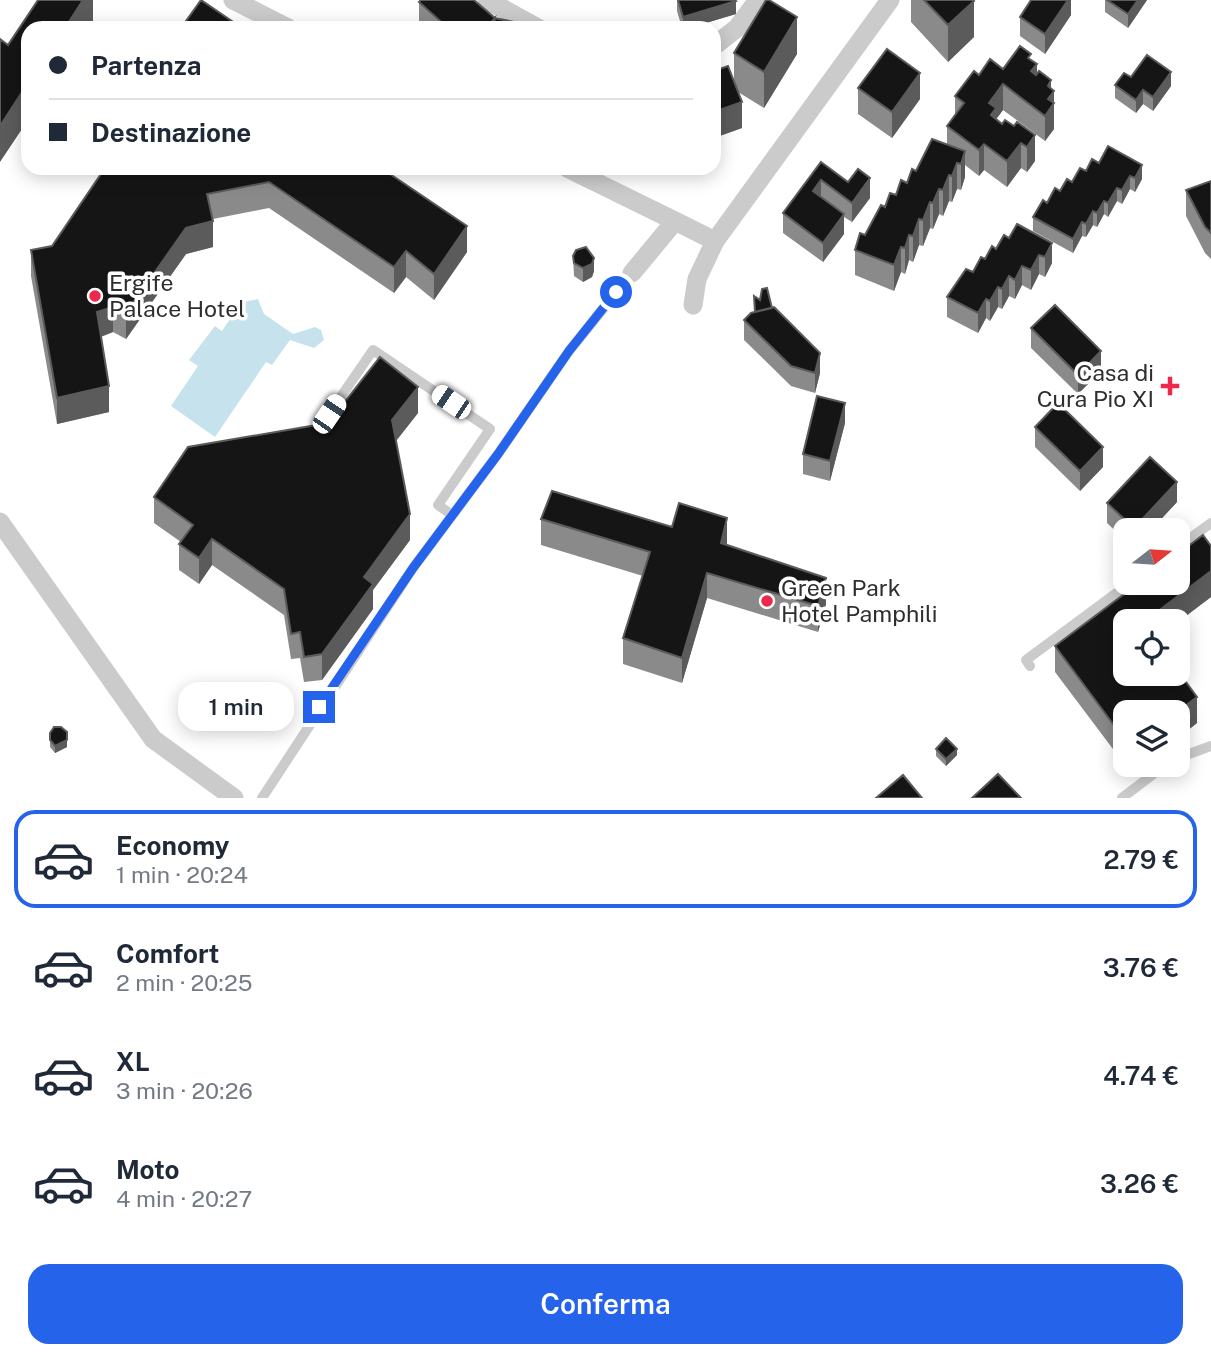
<!DOCTYPE html>
<html lang="it">
<head>
<meta charset="utf-8">
<style>
	body { margin:0; font-family:"Public Sans",sans-serif; background:#f2f2f3; color:#1f2937; height:100vh; display:flex; flex-direction:column; font-size:26px; white-space:nowrap }
	* { box-sizing:border-box; margin:0 }
	p { font-size:23px; color:#747a83 }
	.icon { flex:none; width:38px; height:38px; fill:none; stroke:currentColor; stroke-width:2; stroke-linecap:round; stroke-linejoin:round }
	.map { position:relative; height:798px; overflow:hidden }
	.sheet { display:flex; flex-direction:column; background:#fff; flex:1 }
	.sheet>* { flex:none }
	.hud { position:absolute; left:21px; top:21px; width:700px; height:154px; border-radius:21px; box-shadow:0 4px 18px #0003; display:grid; align-content:center; height:154px; padding:0 28px; background:#fff }
	.needle { width:46px; rotate:73deg }
	.tools { position:absolute; left:1113px; top:518px; display:grid; gap:14px }
	.tools a { display:grid; place-items:center; width:77px; height:77px; border-radius:14px; background:#fff; box-shadow:0 4px 18px #0003; font-size:35px }
	.end { position:absolute; width:32px; height:32px; margin:-16px; border:9px solid #2563eb; background:#fff; box-shadow:0 0 0 4px #fff }
	.from { border-radius:50% }
	.bubble { position:absolute; height:49px; border-radius:21px; background:#fff; box-shadow:0 4px 18px #0003; font-size:23px; font-weight:600; line-height:49px; text-align:center }
	.car { position:absolute; width:21px; height:42px; margin:-21px -10px; border-radius:9px; box-shadow:0 0 5px 2px #0007; background:linear-gradient(#fff 24%,#345 0 40%,#fff 0 76%,#345 0 86%,#fff 0) }
	.hud b { display:flex; align-items:center; gap:24px; height:66px; font-size:26px }
	.hud b+b { border-top:2px solid #e0e1e3 }
	.hud i { width:18px; height:18px; background:#1f2937 }
	ul { padding:12px 0 0; list-style:none }
	li { display:flex; align-items:center; gap:21px; height:98px; margin:0 14px 10px; padding:0 14px; border:4px solid transparent; border-radius:21px }
	li div { flex:1 }
	li b { display:block; font-size:26px }
	li em { font-style:normal; font-weight:600 }
	li.on { border-color:#2563eb }
	li>.icon { width:63px; height:63px; stroke-width:1.5 }
	.cta { display:flex; gap:14px; margin-top:auto; padding:14px 28px }
	.cta a { flex:1; height:80px; border-radius:21px; background:#2563eb; color:#fff; font-size:28px; font-weight:600; line-height:80px; text-align:center }
	.map>svg:first-child { display:block }
	.water { fill:#c6e3ed }
	.lines { fill:none; stroke-linecap:round; stroke-linejoin:round }
	.lane { stroke:#cbcbcb; stroke-width:10 }
	.street { stroke:#cbcbcb; stroke-width:19 }
	.wall { fill:#8a8a8a }
	.shaded-wall { fill:#5b5b5b }
	.building { fill:#151515; stroke:#5b5b5b; stroke-width:2 }
	.route { stroke:#2563eb; stroke-width:9 }
	.poi-dot { fill:#ee284d; stroke:#fff; stroke-width:2.5 }
	.labels { text-anchor:middle; stroke-width:7; stroke-linejoin:round; paint-order:stroke }
	.poi-label { font-size:23px; fill:#2e2e2e; stroke:#fff; text-anchor:start }
</style>
</head>
<body>
<div class="map">
<svg width="1211" height="798" viewBox="0 0 1211 798">
	<rect width="100%" height="100%" fill="#fff"/>
	<path class="water" d="M258,299L264,314L293,334L315,327L321,330L324,340L314,348L290,340L272,365L266,362L215,437L171,406L198,366L189,360L215,326L222,331L234,313L232,304Z"/>
	<g class="lines">
		<path class="lane" d="M329,414L373,350L490,429L438,505L452,515
			M1178,547L1211,523
			M1030,666L1026,660L1130,583
			M1178,758L1211,746
			M262,798L413,568L498,454L569,351L632,273
			M1122,798L1165,765"/>
		<path class="street" d="M233,0L288,28
			M487,0L538,28
			M714,46L737,28L758,0
			M567,168L675,221
			M715,241L890,0
			M632,273L675,221L715,241L697,279L693,305
			M0,522L153,739L234,798"/>
	</g>
	<path class="wall" d="M677,0H735L736,14L689,28H682L677,11Z
		M911,0H973L974,37L948,62L911,22Z
		M1071,0V15L1045,54L1020,36V17Z
		M1105,0H1147L1128,28L1105,12Z
		M419,2L495,18L543,28H419Z
		M734,53L797,54L764,108L738,92L742,128L714,138V71L734,80Z
		M1031,60L1037,74L1051,88L1054,129L1045,141L1003,110L996,119L1002,124L1014,126L1035,161L1027,172L1021,168L1007,187L984,170L979,176L965,165V177L961,190L957,189L952,202L949,201L943,216L939,214L933,229L930,228L923,246L919,245L913,262L909,260L905,274L901,272L894,291L855,275V250L885,207L907,183L916,171L947,145V126L955,115V96L979,75L1003,69Z
		M1131,77L1171,86L1153,111L1143,104L1136,113L1115,98V85Z
		M858,88L920,99L892,138L858,114Z
		M821,162L870,198L852,222L844,217V234L823,262L783,233V213Z
		M1099,163L1142,179L1135,192L1130,189L1122,204L1117,201L1108,217L1104,214L1097,227L1093,225L1086,237L1082,236L1073,253L1033,231V217L1047,203L1072,182Z
		M105,168H384V170L467,252L434,300L406,277L394,293L269,208L213,219V247L186,254L126,339L113,332L101,337L109,412L57,424L31,276V250L52,246Z
		M1211,181V259L1205,253L1186,216V190Z
		M1009,238L1052,243V263L1045,277L1039,274L1031,290L1022,285L1015,299L1009,296L1002,309L998,307L990,321L986,318L978,333L947,317V297L973,272L985,259Z
		M573,256L594,271L592,277L583,282L574,276Z
		M754,296L772,308L820,373L815,393L791,386L744,340V320L755,312Z
		M1031,328L1101,371L1078,394L1031,348Z
		M418,413L396,441L410,540L373,590V609L322,680L304,682L300,658L291,659L284,615L212,565L199,584L179,570V544L181,542L154,523V497Z
		M845,423L830,481L803,474V454Z
		M1035,427L1103,467L1080,491L1035,447Z
		M1177,502L1151,530H1125V540L1107,523V503Z
		M541,519L727,545L826,604L818,632L707,598L682,683L623,664V638L643,576L541,545Z
		M1211,546V597L1178,622L1125,621L1197,723L1178,738V712H1125V765H1142L1131,773L1055,672V646Z
		M50,740L67,747L55,753L50,747Z
		M936,749L957,755L946,766L936,756Z"/>
	<path class="shaded-wall" d="M83,0H93V21L89,28H65Z
		M1068,0H1071V15L1045,54V34Z
		M1138,0H1147L1128,28V14Z
		M736,1V14L689,28H683V17Z
		M974,1V37L948,62V25Z
		M797,17V54L764,108V72Z
		M495,18V28H486Z
		M1037,64V90L1031,71Z
		M1171,72V86L1153,111V97Z
		M920,73V99L892,138V112Z
		M1051,80V95L1054,91V129L1045,141V116L1048,86Z
		M28,83V120L0,162V126Z
		M1003,84V110L989,129V103Z
		M1143,90V104L1136,113V100Z
		M742,102V128L714,138V112Z
		M1035,135V161L1027,172V147Z
		M1021,143V168L1007,187V161Z
		M984,144V170L979,176V150Z
		M965,151V177L961,190V164Z
		M957,163V189L952,202V176Z
		M1142,165V179L1135,192V178Z
		M949,175V201L943,216V190Z
		M1130,176V189L1122,204V190Z
		M870,178V198L852,222V203Z
		M821,180V200L813,191Z
		M1117,188V201L1108,217V203Z
		M939,189V214L933,229V203Z
		M1104,201V214L1097,227V213Z
		M930,202V228L923,246V220Z
		M1093,211V225L1086,237V224Z
		M844,214V234L823,262V243Z
		M919,219V245L913,262V236Z
		M213,221V247L186,254L126,339V313L186,228Z
		M1082,222V236L1073,253V239Z
		M467,226V252L434,300V274Z
		M909,235V260L905,274V248Z
		M1052,243V263L1045,277V257Z
		M901,247V272L894,291V265Z
		M406,251V277L394,293V267Z
		M1039,255V274L1031,290V270Z
		M594,258V271L592,277L583,282V268Z
		M1022,266V285L1015,299V280Z
		M1009,276V296L1002,309V289Z
		M998,287V307L990,321V301Z
		M986,299V318L978,333V313Z
		M113,307V332L97,338V312Z
		M1101,351V371L1078,394V375Z
		M820,353V373L815,393V373Z
		M109,386V412L57,424V398Z
		M418,387V413L392,446V420Z
		M845,403V423L830,481V461Z
		M1103,447V467L1080,491V471Z
		M1177,482V502L1151,530H1134V528Z
		M410,514V540L373,590V609L322,680V654L364,577Z
		M727,518V544L721,569V543Z
		M212,539V565L199,584V558Z
		M1211,571V597L1178,622V621H1145Z
		M707,573V598L682,683V658Z
		M826,578V604L818,632V606Z
		M1197,697V723L1178,738V712Z
		M67,740V747L55,753V746Z
		M957,749V755L946,766V759Z
		M1131,765H1142L1131,773Z"/>
	<path class="building" d="M38,0H83L65,28H28V83L0,126V39L8,45Z
		M201,0L242,28H181Z
		M421,0H474L495,18L543,28H493L495,18L486,28H448L419,2Z
		M678,0H735L736,1L683,17Z
		M766,0H769L797,17L764,72L734,53Z
		M924,0H973L974,1L948,25Z
		M1031,0H1068L1045,34L1020,17Z
		M1107,0H1138L1128,14Z
		M1020,46L1031,54L1028,58L1037,64L1031,71L1036,75L1039,71L1051,80L1048,86L1054,91L1048,99L1054,103L1045,116L1003,84L989,103L996,108L991,115L1002,124L1005,120L1014,126L1017,122L1035,135L1027,147L1021,143L1007,161L984,144L979,150L947,126L964,103L955,96L974,71L979,75L990,59L1003,69Z
		M887,49L920,73L892,112L858,88Z
		M1147,55L1171,72L1153,97L1143,90L1136,100L1115,85L1124,73L1131,77Z
		M728,66L742,102L714,112V71Z
		M932,139L965,151L961,164L957,163L952,176L949,175L943,190L939,189L933,203L930,202L923,220L919,219L913,236L909,235L905,248L901,247L894,265L855,250L860,233L865,235L881,205L885,207L890,193L896,195L901,180L907,183L912,169L916,171Z
		M1108,146L1142,165L1135,178L1130,176L1122,190L1117,188L1108,203L1104,201L1097,213L1093,211L1086,224L1082,222L1073,239L1033,217L1043,200L1047,203L1055,188L1060,191L1067,179L1072,182L1080,168L1086,171L1092,159L1099,163Z
		M821,162L848,182L858,169L870,178L852,203L821,180L813,191L844,214L823,243L783,213Z
		M105,168H381L467,226L434,274L406,251L394,267L269,182L207,194L213,221L186,228L126,313L113,307L97,312L109,386L57,398L31,250L52,246Z
		M1211,181V233L1205,227L1186,190Z
		M1017,224L1052,243L1045,257L1039,255L1031,270L1022,266L1015,280L1009,276L1002,289L998,287L990,301L986,299L978,313L947,297L966,269L973,272L981,257L985,259L992,246L996,249L1004,235L1009,238Z
		M586,247L594,258L592,264L583,268L574,263L573,256L576,250Z
		M767,288L772,308L755,312L754,296L760,300L762,289Z
		M1055,305L1101,351L1078,375L1031,328Z
		M774,307L820,353L815,373L791,366L744,320L751,313Z
		M380,357L418,387L392,420L410,514L364,577L373,584L322,654L304,657L300,632L291,634L284,589L212,539L199,558L179,544L193,525L154,497L188,447L328,423Z
		M817,396L845,403L830,461L803,454Z
		M1058,403L1103,447L1080,471L1035,427Z
		M1150,457L1177,482L1134,528L1107,503Z
		M552,491L672,527L679,503L727,518L721,543L826,578L818,606L707,573L682,658L623,638L650,552L541,519Z
		M1203,535L1211,546V571L1145,621H1125V674H1178V671L1197,697L1177,712H1125V740L1055,646L1139,583H1178V554Z
		M54,727H61L67,732V740L55,746L50,740V733Z
		M946,738L957,749L946,759L936,749Z
		M998,774L1021,798H972Z
		M903,775L922,798H876Z"/>
	<g class="lines">
		<path class="route" d="M319,707L413,568L498,454L569,351L616,292"/>
	</g>
	<g class="poi-dot">
		<circle cx="95" cy="296" r="7"/>
		<path d="M1166.5 375.5h7v7h7v7h-7v7h-7v-7h-7v-7h7z"/>
		<circle cx="767" cy="601" r="7"/>
	</g>
	<g class="labels">
		<g class="poi-label">
			<text x="109" y="291">Ergife<tspan x="109" dy="26">Palace Hotel</tspan></text>
			<text x="1154" y="381" text-anchor="end">Casa di<tspan x="1154" dy="26">Cura Pio XI</tspan></text>
			<text x="781" y="596">Green Park<tspan x="781" dy="26">Hotel Pamphili</tspan></text>
		</g>
	</g>
</svg>
<div class="tools">
<a><svg class="needle" viewBox="-14 -14 28 28"><path d="M0-13l5 13h-10z" fill="#e53935"/><path d="M0 13l5-13h-10z" fill="#747a83"/></svg></a>
<a><svg class="icon" aria-label="locate" viewBox="0 0 24 24"><circle cx="12" cy="12" r="6"/><path d="M12 2v4M12 18v4M2 12h4M18 12h4"/></svg></a>
<a><svg class="icon" aria-label="layers" viewBox="0 0 24 24"><path d="M12 4l9 5-9 5-9-5zM3 14l9 5 9-5"/></svg></a>
</div>
<i class="end from" style="left:616px;top:292px"></i>
<i class="end" style="left:319px;top:707px"></i>
<div class="bubble" style="left:178px;top:682px;width:116px">1 min</div>
<i class="car" style="left:451px;top:402px;rotate:304deg"></i>
<i class="car" style="left:329px;top:414px;rotate:34deg"></i>
<div class="hud">
<b><i class="from"></i>Partenza</b>
<b><i></i>Destinazione</b>
</div>
</div>
<section class="sheet">
<ul>
<li class="on"><svg class="icon" aria-label="car" viewBox="0 0 24 24"><path d="M5 17H2v-5l4-1 3-4h7l3 4 3 1v5h-3M9 17h6M6 11h13"/><circle cx="7" cy="17" r="2"/><circle cx="17" cy="17" r="2"/></svg><div><b>Economy</b><p>1 min · 20:24</p></div><em>2.79 €</em></li>
<li><svg class="icon" aria-label="car" viewBox="0 0 24 24"><path d="M5 17H2v-5l4-1 3-4h7l3 4 3 1v5h-3M9 17h6M6 11h13"/><circle cx="7" cy="17" r="2"/><circle cx="17" cy="17" r="2"/></svg><div><b>Comfort</b><p>2 min · 20:25</p></div><em>3.76 €</em></li>
<li><svg class="icon" aria-label="car" viewBox="0 0 24 24"><path d="M5 17H2v-5l4-1 3-4h7l3 4 3 1v5h-3M9 17h6M6 11h13"/><circle cx="7" cy="17" r="2"/><circle cx="17" cy="17" r="2"/></svg><div><b>XL</b><p>3 min · 20:26</p></div><em>4.74 €</em></li>
<li><svg class="icon" aria-label="car" viewBox="0 0 24 24"><path d="M5 17H2v-5l4-1 3-4h7l3 4 3 1v5h-3M9 17h6M6 11h13"/><circle cx="7" cy="17" r="2"/><circle cx="17" cy="17" r="2"/></svg><div><b>Moto</b><p>4 min · 20:27</p></div><em>3.26 €</em></li>
</ul>
<div class="cta"><a>Conferma</a></div>
</section>
</body>
</html>
